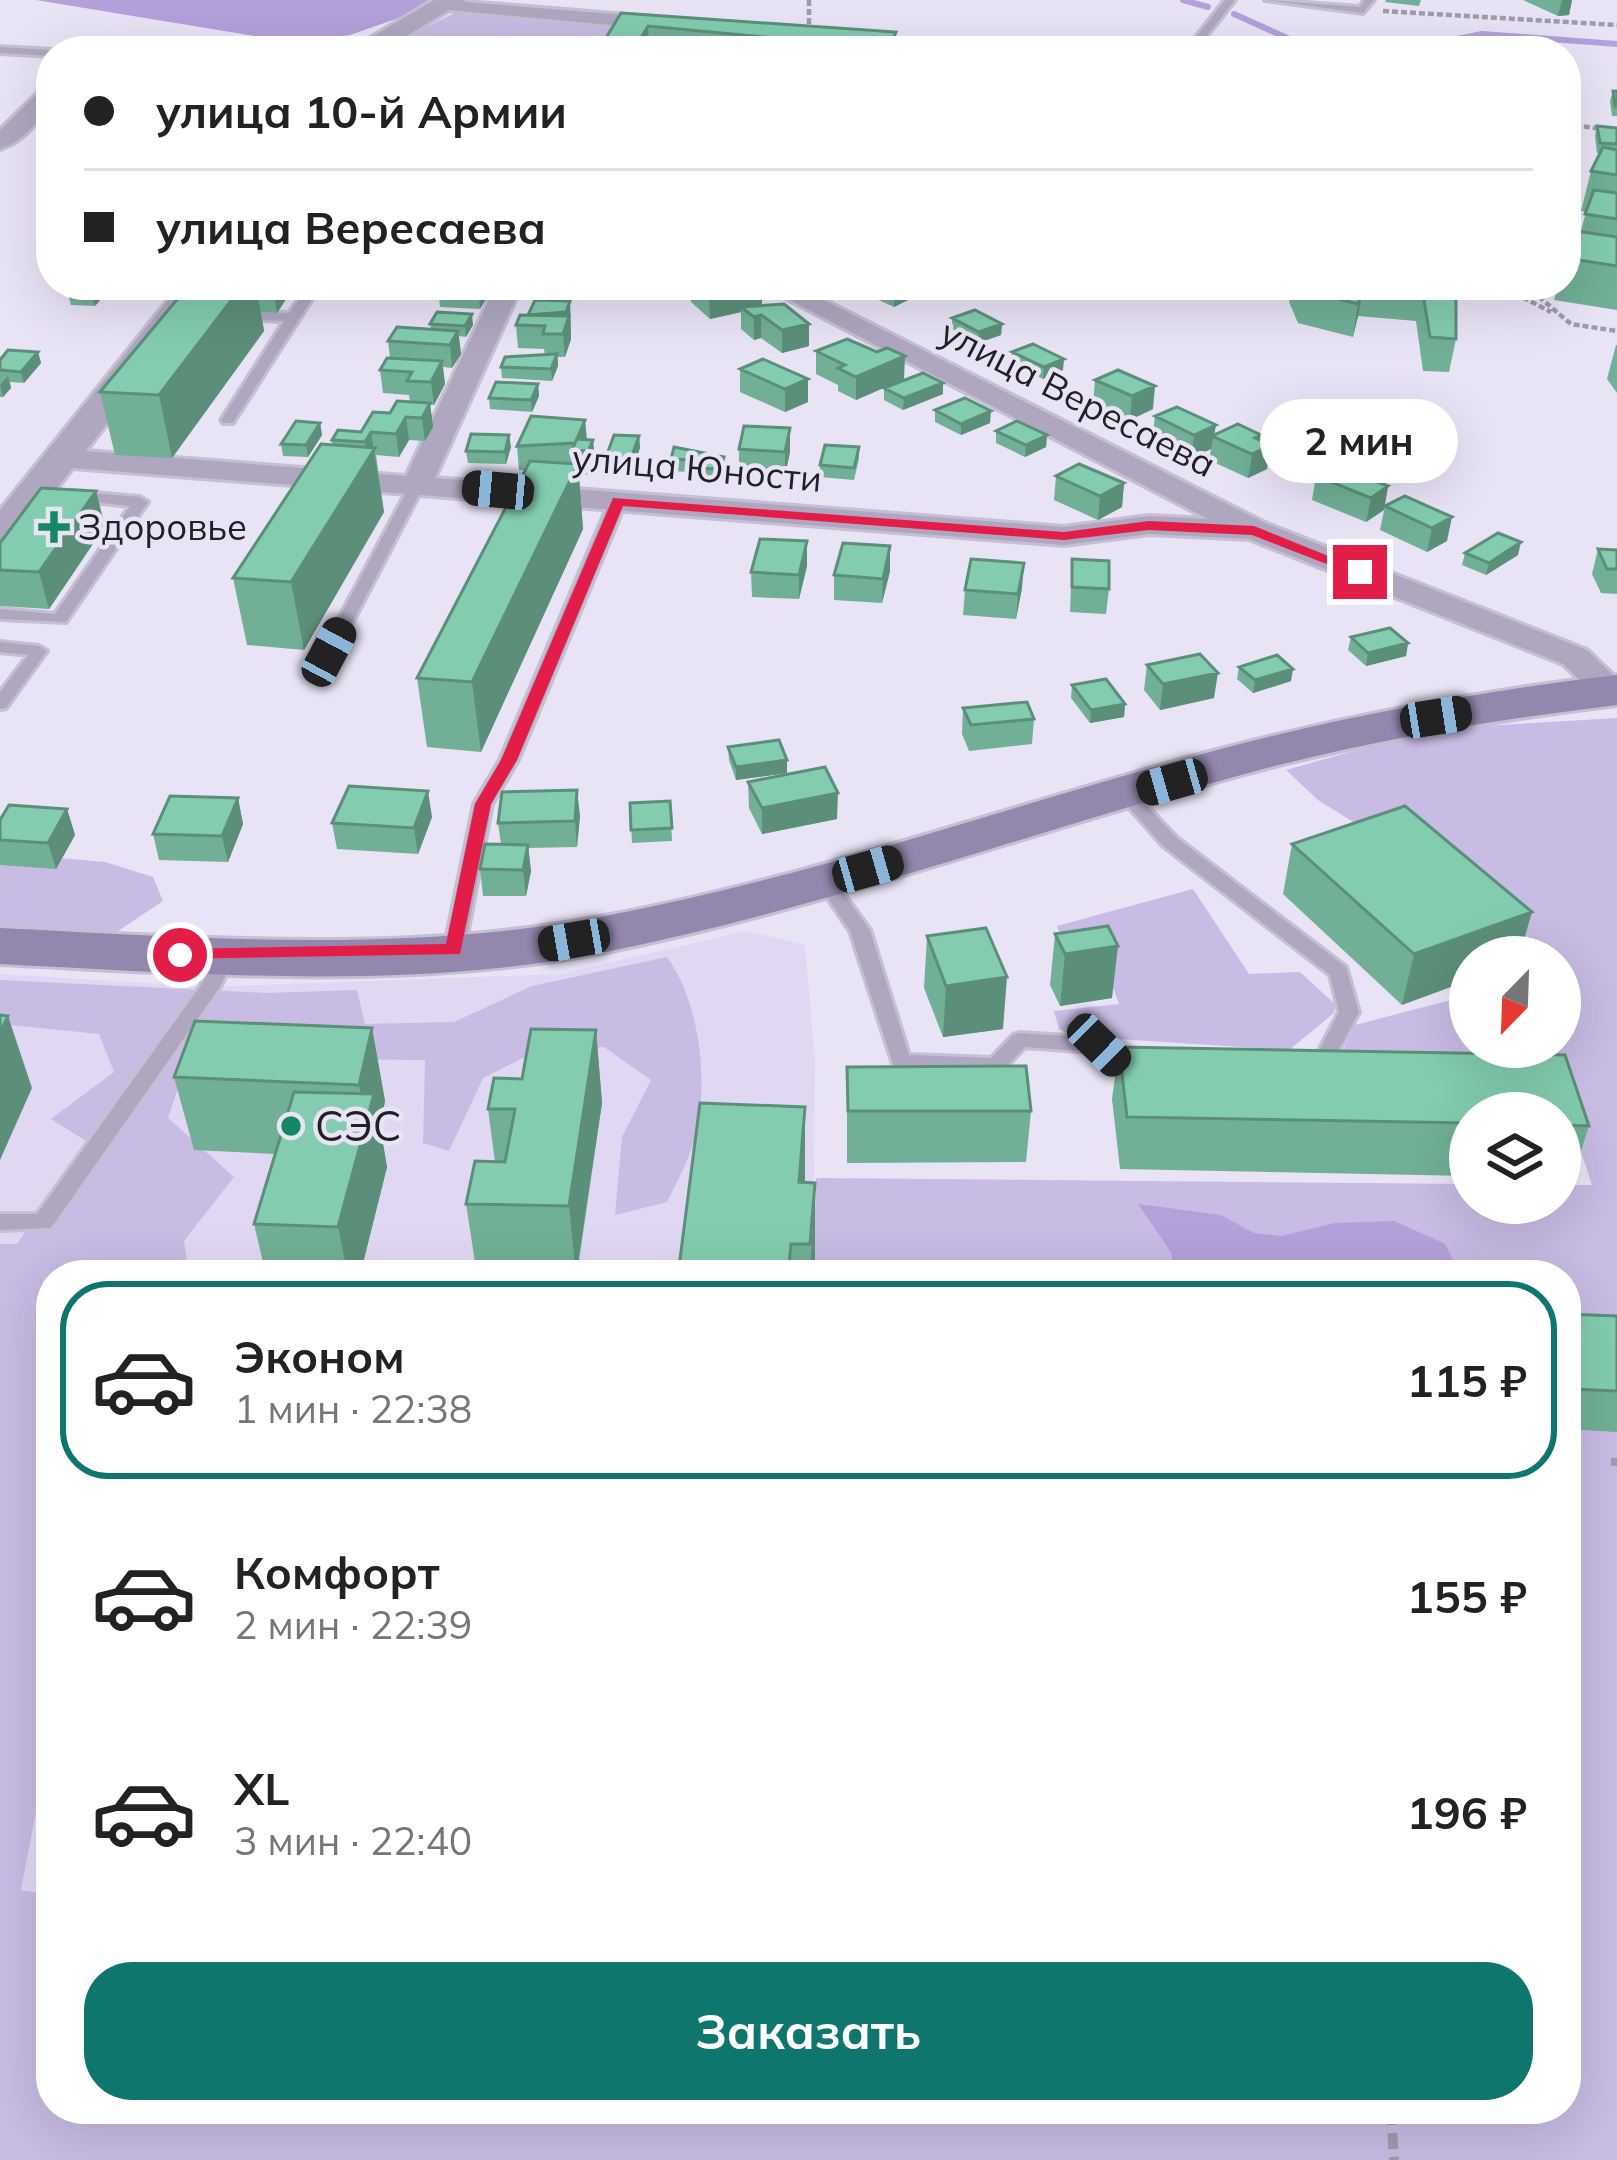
<!DOCTYPE html>
<html lang="ru">
<head>
<meta charset="utf-8">
<style>
	body { margin:0; font-family:Mulish,sans-serif; background:#f6f6f6; color:#222; height:100vh; display:flex; flex-direction:column; font-size:45px; white-space:nowrap }
	* { box-sizing:border-box; margin:0 }
	p { font-size:39px; color:#767676 }
	.icon { flex:none; width:66px; height:66px; fill:none; stroke:currentColor; stroke-width:2; stroke-linecap:round; stroke-linejoin:round }
	.map { position:relative; flex:1; overflow:hidden }
	.drawer { position:absolute; left:36px; top:1260px; width:1545px; height:864px; display:flex; flex-direction:column; background:#fff; border-radius:48px; box-shadow:0 12px 48px #0002 }
	.drawer>* { flex:none }
	.guide { position:absolute; left:36px; top:36px; width:1545px; height:264px; border-radius:48px; box-shadow:0 12px 48px #0002; display:grid; align-content:center; height:264px; padding:0 48px; background:#fff }
	.needle { width:78px; rotate:203deg }
	.tools { position:absolute; left:1449px; top:936px; display:grid; gap:24px }
	.tools a { display:grid; place-items:center; width:132px; height:132px; border-radius:50%; background:#fff; box-shadow:0 12px 48px #0002; font-size:60px }
	.end { position:absolute; width:54px; height:54px; margin:-27px; border:15px solid #e11d48; background:#fff; box-shadow:0 0 0 6px #fff }
	.from { border-radius:50% }
	.bubble { position:absolute; height:84px; border-radius:42px; background:#fff; box-shadow:0 12px 48px #0002; font-size:39px; font-weight:700; line-height:84px; text-align:center }
	.car { position:absolute; width:36px; height:72px; margin:-36px -18px; border-radius:15px; box-shadow:0 0 9px 3px #0007; background:linear-gradient(#222 24%,#8ab4d8 0 40%,#222 0 76%,#8ab4d8 0 86%,#222 0) }
	.guide b { display:flex; align-items:center; gap:42px; height:114px; font-size:45px }
	.guide b+b { border-top:3px solid #e0e0e0 }
	.guide i { width:30px; height:30px; background:#222 }
	ul { padding:21px 0 0; list-style:none }
	li { display:flex; align-items:center; gap:36px; height:198px; margin:0 24px 18px; padding:0 24px; border:6px solid transparent; border-radius:48px }
	li div { flex:1 }
	li b { display:block; font-size:45px }
	li em { font-style:normal; font-weight:700 }
	li.on { border-color:#0f766e }
	li>.icon { width:108px; height:108px; stroke-width:1.5 }
	.cta { display:flex; gap:24px; margin-top:auto; padding:24px 48px }
	.cta a { flex:1; height:138px; border-radius:48px; background:#0f766e; color:#fff; font-size:48px; font-weight:700; line-height:138px; text-align:center }
	.map>svg:first-child { display:block }
	.built { fill:#e0d8f2 }
	.green { fill:#c8bbe4 }
	.water { fill:#b4a0da }
	.lines { fill:none; stroke-linecap:round; stroke-linejoin:round }
	.stream { stroke:#b4a0da; stroke-width:6 }
	.service-casing { stroke:#c5c0d1; stroke-width:6 }
	.minor-casing { stroke:#c5c0d1; stroke-width:6 }
	.tertiary-casing { stroke:#c5c0d1; stroke-width:6 }
	.secondary-casing { stroke:#c5c0d1; stroke-width:6 }
	.path-far2 { stroke:#9f9ba9; stroke-width:4.5; stroke-dasharray:6 3; stroke-linecap:butt }
	.path-far1 { stroke:#9f9ba9; stroke-width:8; stroke-dasharray:14 6; stroke-linecap:butt }
	.path { stroke:#9f9ba9; stroke-width:10; stroke-dasharray:16 8; stroke-linecap:butt }
	.service { fill:#afa7c0; fill-rule:evenodd }
	.minor { fill:#afa7c0; fill-rule:evenodd }
	.tertiary { fill:#afa7c0; fill-rule:evenodd }
	.secondary { fill:#9387ad; fill-rule:evenodd }
	.wall { fill:#71af96 }
	.shaded-wall { fill:#5c8f7a }
	.building { fill:#83ccaf; stroke:#5c8f7a; stroke-width:3 }
	.route { fill:#e11d48 }
	.poi-dot { fill:#148766; stroke:#e9e3f6; stroke-width:4.5 }
	.labels { text-anchor:middle; stroke-width:9; stroke-linejoin:round; paint-order:stroke }
	.far-street-label { font-size:36px; fill:#222027; stroke:#e9e3f6 }
	.far-poi-label { font-size:36px; fill:#222027; stroke:#e9e3f6; text-anchor:start }
	.poi-label { font-size:42px; fill:#222027; stroke:#e9e3f6; text-anchor:start }
</style>
</head>
<body>
<div class="map">
<svg width="1617" height="2160" viewBox="0 0 1617 2160">
	<rect width="100%" height="100%" fill="#e9e3f6"/>
	<path class="built" d="M747,931L805,945L815,1060L813,1275H51V1895L0,1886V974L210,987L559,974Z"/>
	<path class="green" d="M460,10L914,51H379Z
		M1617,718V2160H0V1244H17L86,1141L51,1119L114,1072L99,1034L0,1024V980L267,993L357,990L365,1024L454,1022L532,986L667,957C700,1002 710,1086 694,1141C688,1162 676,1183 667,1202L615,1215L622,1137L651,1080L604,1047L533,1053L483,1078L449,1151L423,1143L425,1060L188,1058L168,1118L234,1177L184,1241L189,1275H51V1733L21,1890L51,1895V2109H1566V1275H813L816,1178L1470,1184V1203H1560V1185H1592L1546,1047H1560V957H1516L1509,919L1318,800L1286,770L1431,729Z
		M0,853L105,862L153,877L163,901L115,933L0,926Z
		M1193,889L1249,974L1300,972L1335,1004L1334,1013L1289,1050L1072,1036L1059,1029L1054,1011L1119,1004L1108,974L1076,976L1057,926Z
		M1470,995V1047H1482L1481,1058L1343,1051L1355,1025Z"/>
	<path class="water" d="M36,0H429L416,12L350,35L297,43Z
		M1138,1204L1221,1215L1254,1233L1281,1236L1335,1223L1394,1221L1445,1244L1454,1262L1450,1275H1176L1171,1252Z"/>
	<g class="lines">
		<path class="stream" d="M1183,0L1208,7
			M1234,14L1296,42L1379,51
			M1398,51L1482,34L1617,44"/>
		<g class="service-casing">
			<path id="service" d="M1225,0H1235L1195,51H1185Z
				M1265,0L1360,7L1364,0H1374L1363,13Z
				M0,47L51,50L55,51H51V56L0,53Z
				M309,285H321L233,423H223L221,420L284,321L237,319L230,315L237,311L289,313Z
				M418,479L425,483L337,652L335,656H323L321,652L411,483Z
				M71,491L140,497L148,502L66,622L0,619V609L55,614L130,506L66,499L63,496Z
				M618,496L626,501L518,760L492,804L464,950L461,954H447L444,950L474,804L500,760L610,501Z
				M0,642L39,646L47,651L6,708L0,709V692L28,655L0,652Z
				M1127,790L1133,791L1177,838L1346,967L1359,1012L1325,1077L1318,1079L1308,1072L1339,1012L1330,975L1163,846L1118,795Z
				M825,875L832,877L870,930L909,1055L991,1058L1013,1035L1020,1033L1099,1038L1106,1040L1128,1062L1146,1064L1149,1069C1128,1088 1110,1068 1093,1052L1025,1047L1003,1070L996,1072L894,1067L850,931L816,881Z
				M225,951L235,957L220,987L51,1228L0,1230V1214H37L201,985L218,953Z"/>
		</g>
		<g class="minor-casing">
			<path id="minor" d="M442,0L675,19L685,25L675,31L449,10L442,8Z
				M838,34L959,45L969,51L831,44V36Z
				M100,40L233,45L243,51H83Z
				M51,80C51,110 29,139 0,149V130Z
				M496,285H522L435,478L1064,527L1149,516L1208,519L761,285H794L1265,523L1587,650L1617,679V699L1598,698L1563,664L1249,539L1149,534L1064,545L60,467L45,458L60,449L406,476Z"/>
		</g>
		<g class="tertiary-casing">
			<path id="tertiary" d="M434,0H466L381,51H348Z
				M180,285H214L14,544L0,548V510Z"/>
		</g>
		<g class="secondary-casing">
			<path id="secondary" d="M1617,675V705C1493,720 1372,740 1252,772C1036,830 825,908 606,952C407,991 201,974 0,964V928C201,938 406,954 605,916C813,877 1013,804 1217,750C1349,715 1481,691 1617,675Z"/>
		</g>
		<path class="path-far2" d="M809,0V34
			M1383,11L1617,25
			M1566,124L1617,131
			M1499,285L1551,312
			M1525,285L1571,324L1617,331"/>
		<path class="path-far1" d="M1611,1462H1617"/>
		<path class="path" d="M1391,2109L1394,2160"/>
		<use href="#service" class="service"/>
		<use href="#minor" class="minor"/>
		<use href="#tertiary" class="tertiary"/>
		<use href="#secondary" class="secondary"/>
	</g>
	<path class="wall" d="M1386,0H1421L1419,6L1385,2Z
		M1523,0H1572L1569,15L1558,16Z
		M621,13L896,32V51H598Z
		M1613,91H1617V116H1612L1610,101Z
		M1597,126L1617,128V310L1554,300L1558,285H1566V254L1581,231L1586,212L1581,211L1591,171L1600,153H1597L1595,136Z
		M189,285H295L277,313L261,312L264,331L172,458L115,455L100,392Z
		M543,285H586L579,299L544,292Z
		M691,285H761L762,306L809,346L782,353L761,338L754,340L741,329V312L710,319L691,302Z
		M871,285H938L894,307L872,297V286Z
		M1292,285H1448L1456,339L1449,372L1423,371L1416,321L1358,316L1353,337L1298,323L1289,302Z
		M484,288L486,299L480,309L440,307L439,296Z
		M107,292L95,306L71,305L68,294Z
		M570,301L571,339L565,357H558V366L552,381L502,378L501,367L545,355L544,349L518,348L516,325L528,315Z
		M952,318L1002,324L1001,335L978,343L952,329Z
		M430,324L473,325L466,337L459,336L461,354L452,368L443,367L445,384L434,405H430L433,427L425,441L409,440L399,457L376,455L384,512L304,650L247,645L233,578L332,445V440L361,432L410,402L409,395L383,393L380,370L390,358L388,341L431,329Z
		M1616,345H1617V393L1607,379Z
		M816,351L904,379L856,400L838,391V385L816,374Z
		M38,352L41,363L24,383L10,382L11,388L3,397H0V360Z
		M1012,352L1063,370L1043,379L1011,363Z
		M763,359L808,402L785,412L740,392V369Z
		M1118,370L1153,409L1130,420L1093,403L1095,380Z
		M943,383V394L903,410L884,400V388Z
		M538,384L539,396L532,412L490,409L489,398Z
		M935,410L990,423L961,435L935,422Z
		M1155,416L1216,425L1214,435H1261V440L1267,469L1248,478L1209,460L1211,449L1191,458L1152,440Z
		M585,420L587,440H593L595,464L590,475L579,474L583,529L481,752L427,747L417,678L526,470H519L517,446Z
		M320,423L322,435L308,457L283,456L281,444Z
		M790,428V452L785,475L739,473V449Z
		M996,431L1047,435L1046,447L1025,457L996,443Z
		M639,436L640,448L632,470L606,469V457Z
		M511,447L506,464L468,463L466,451Z
		M674,447L725,468L721,481L689,480V472L671,471V459Z
		M859,447V459L854,480L820,477V465Z
		M1056,476L1124,483L1122,507L1098,520L1054,500Z
		M1316,476L1388,486L1384,510L1366,522L1312,500Z
		M1405,496L1447,541L1427,552L1380,530L1385,506Z
		M105,526L49,609L0,606V543Z
		M890,546V571L882,603L834,600V575Z
		M1598,549L1617,550V594L1601,593L1592,574Z
		M1465,553L1518,555L1486,575L1462,565Z
		M1072,559L1109,589L1106,614L1070,612Z
		M807,566L799,599L752,597L751,572Z
		M1022,588L1016,619L963,615L965,590Z
		M1351,637L1408,643L1406,656L1366,666L1348,650Z
		M1147,665L1214,698L1160,710L1144,690Z
		M1239,667L1291,681L1253,693L1237,679Z
		M1072,685L1125,704L1124,717L1090,723L1071,698Z
		M963,708L1034,719L1032,744L969,751L962,734Z
		M728,747L787,773L736,780L729,760Z
		M748,782L837,819L762,834L749,808Z
		M238,798L243,824L228,862L159,860L153,834Z
		M670,801L672,841L632,843L630,803Z
		M67,809L75,835L56,869L0,865V820Z
		M580,816L577,847L528,848L531,871L526,896H483L480,869L501,844L498,823Z
		M432,817L418,854L337,849L332,823Z
		M1292,844L1532,912L1402,1005L1283,894Z
		M1055,934L1112,998L1060,1006L1050,985Z
		M927,936L1003,1029L943,1037L924,988Z
		M372,1028L385,1101L380,1126L387,1167L360,1275H266L254,1224L275,1154L194,1150L174,1077Z
		M596,1030L602,1103L577,1275H477L466,1204L495,1162L488,1109L522,1079Z
		M1119,1047L1565,1055L1589,1126L1572,1178L1560,1177V1113H1470V1176L1120,1169L1112,1099Z
		M847,1067L1031,1111L1026,1162L847,1163Z
		M805,1183L815,1256L813,1275H678Z
		M1566,1314L1617,1316V1432L1566,1429Z"/>
	<path class="shaded-wall" d="M1562,0H1572L1569,15L1558,16Z
		M648,26L649,51H633Z
		M896,32V51H889V49Z
		M101,285H105L107,292L95,306L92,295Z
		M243,285H256L264,331L172,458L159,395Z
		M272,285H295L277,313Z
		M580,285H586L579,299L578,288Z
		M895,285H938L894,307Z
		M1364,285L1358,316L1353,337L1358,304Z
		M762,286V308L741,307V312L710,319L709,297Z
		M484,288L486,299L480,309L479,298Z
		M570,301L571,339L565,357L563,334L528,315Z
		M472,314L473,325L466,337L465,326Z
		M761,315V338L754,340V317Z
		M809,324V346L782,353V330Z
		M1002,324L1001,335L978,343L979,332Z
		M458,331L461,354L452,368L450,345Z
		M38,352L41,363L24,383L21,372Z
		M557,354L558,366L552,381L551,369Z
		M905,356L904,379L856,400V377Z
		M1064,359L1063,370L1043,379L1044,367Z
		M442,361L445,384L434,405L431,382Z
		M8,376L11,388L3,397L0,385Z
		M808,379V402L785,412V389Z
		M943,383V394L903,410L904,398Z
		M538,384L539,396L532,412L531,400Z
		M1155,386L1153,409L1130,420L1132,396Z
		M430,403L433,427L425,441L422,418Z
		M991,411L990,423L961,435V424Z
		M406,417L409,440L399,457L396,434Z
		M585,420L587,443H575Z
		M320,423L322,435L308,457L306,445Z
		M1216,425L1211,449L1191,458L1194,435Z
		M790,428V452L785,475V452Z
		M371,432L384,512L304,650L291,582L367,459L365,442Z
		M509,435L511,447L506,464L505,452Z
		M1047,435L1046,447L1025,457L1026,445Z
		M1261,435L1259,451L1271,445L1267,469L1248,478L1255,438Z
		M639,436L640,448L632,470L631,458Z
		M593,440L595,464L590,475L588,451Z
		M578,464L583,529L481,752L472,682Z
		M1124,483L1122,507L1098,520L1100,496Z
		M1388,486L1384,510L1366,522L1371,498Z
		M96,491L105,526L49,609L39,572Z
		M1452,517L1447,541L1427,552L1432,528Z
		M807,541V566L799,599V575Z
		M1521,542L1518,555L1486,575L1489,563Z
		M890,546V571L882,603L883,579Z
		M1024,563L1022,588L1016,619L1018,594Z
		M1408,643L1406,656L1366,666L1368,653Z
		M1293,669L1291,681L1253,693L1255,680Z
		M1218,673L1214,698L1160,710L1163,684Z
		M1125,704L1124,717L1090,723L1091,710Z
		M787,760V773L736,780V767Z
		M577,790L580,816L577,847L575,821Z
		M428,791L432,817L418,854L414,828Z
		M838,793L837,819L762,834V808Z
		M238,798L243,824L228,862L222,836Z
		M67,809L75,835L56,869L48,843Z
		M528,845L531,871L526,896L523,870Z
		M1532,912L1519,957H1470V980L1402,1005L1414,954Z
		M1118,946L1112,998L1060,1006L1065,954Z
		M1007,977L1003,1029L943,1037L946,986Z
		M8,1016L32,1088L0,1160V1033Z
		M372,1028L385,1101L380,1126L387,1167L360,1275H348L338,1227L366,1121L359,1085Z
		M596,1030L602,1103L576,1275L569,1206Z
		M805,1107V1180L800,1244L799,1182Z
		M815,1183V1256L813,1275H810Z"/>
	<path class="building" d="M621,13L896,32L889,49L648,26L633,51H598Z
		M210,45L254,49L252,51H202Z
		M1613,91H1617V106H1615Z
		M1597,126L1617,128V144L1600,143Z
		M1603,147L1617,150V175L1591,171Z
		M1594,190L1617,193V219L1585,214Z
		M1576,231L1617,237V266L1566,258Z
		M75,285H101L92,295L68,294Z
		M189,285H243L159,395L100,392Z
		M696,285H761L762,286L709,297Z
		M1301,285H1363L1358,304L1303,290Z
		M1383,285H1448L1456,299V339L1430,337L1422,288Z
		M445,286L484,288L479,298L439,296Z
		M535,300L570,301L566,312L528,315Z
		M784,304L809,324L782,330L761,315L754,317L741,307Z
		M975,310L1002,324L979,332L952,318Z
		M437,312L472,314L465,326L430,324Z
		M520,315L569,316L563,334H543L545,326L516,325Z
		M397,327L458,331L450,345L388,341Z
		M847,339L877,352L887,348L905,356L856,377L838,368L845,365L816,351Z
		M1033,344L1064,359L1044,367L1012,352Z
		M8,350L38,352L21,372L0,370V360Z
		M557,354L551,369L501,367L505,357Z
		M387,358L442,361L431,382L407,381L412,372L380,370Z
		M763,359L808,379L785,389L740,369Z
		M1118,370L1155,386L1132,396L1095,380Z
		M923,373L943,383L904,398L884,388Z
		M496,382L538,384L531,400L489,398Z
		M965,398L991,411L961,424L935,410Z
		M397,401L430,403L422,418L406,417L396,434L371,432L365,442L332,440L338,430L361,432L373,412L390,413Z
		M1177,407L1216,425L1194,435L1155,416Z
		M531,416L585,420L575,443L517,446Z
		M296,421L320,423L306,445L281,444Z
		M1017,421L1047,435L1026,445L996,431Z
		M1238,424L1261,435L1255,438L1271,445L1252,454L1212,436Z
		M744,426L790,428L785,452L739,449Z
		M471,434L509,435L505,452L466,451Z
		M614,435L639,436L631,458L606,457Z
		M577,439L593,440L588,451L572,450Z
		M321,444L375,448L291,582L233,578Z
		M825,445L859,447L854,468L820,465Z
		M674,447L724,457L721,469L689,468L691,460L671,459Z
		M530,461L578,464L472,682L417,678Z
		M1079,464L1124,483L1100,496L1056,476Z
		M1333,465L1388,486L1371,498L1316,476Z
		M41,488L96,491L39,572L0,570V543Z
		M1405,496L1452,517L1432,528L1385,506Z
		M1498,533L1521,542L1489,563L1465,553Z
		M760,539L807,541L799,575L751,572Z
		M843,543L890,546L883,579L834,575Z
		M1598,549L1617,550V569H1607Z
		M971,559L1024,563L1018,594L965,590Z
		M1072,559L1109,561V589L1072,587Z
		M1390,628L1408,643L1368,653L1351,637Z
		M1200,654L1218,673L1163,684L1147,665Z
		M1277,655L1293,669L1255,680L1239,667Z
		M1106,679L1125,704L1091,710L1072,685Z
		M1027,702L1034,719L971,725L963,708Z
		M779,740L787,760L736,767L728,747Z
		M825,767L838,793L762,808L748,782Z
		M349,786L428,791L414,828L332,823Z
		M577,790L575,821L498,823L502,792Z
		M170,796L238,798L222,836L153,834Z
		M670,801L672,828L631,830L630,803Z
		M9,805L67,809L48,843L0,840V820Z
		M1405,806L1532,912L1414,954L1292,844Z
		M485,844L528,845L523,870L480,869Z
		M1108,926L1118,946L1065,954L1055,934Z
		M986,928L1007,977L946,986L927,936Z
		M0,1015L8,1016L0,1033Z
		M195,1021L372,1028L359,1085L174,1077Z
		M531,1029L596,1030L569,1206L466,1204L475,1161L505,1162L515,1109H488L494,1078L522,1079Z
		M1119,1047L1565,1055L1589,1126L1560,1125V1113H1470V1123L1127,1117Z
		M1026,1066L1031,1111H848L847,1067Z
		M294,1092L374,1094L338,1227L254,1224Z
		M700,1103L805,1107L799,1182L815,1183L810,1244H791L788,1275H678Z
		M1566,1314L1617,1316V1391L1573,1389L1566,1359Z"/>
	<path class="route" d="M613,498L1064,532L1149,521L1254,526L1368,572L1355,575L1252,535L1149,530L1064,540L623,506L517,760L491,804L460,954L174,959L171,955L180,949L446,944L475,804L501,760Z"/>
	<g class="poi-dot">
		<path d="M48 509h12v12h12v12h-12v12h-12v-12h-12v-12h12z"/>
		<circle cx="291" cy="1126" r="12"/>
	</g>
	<g class="labels">
		<g class="far-street-label">
			<text transform="translate(1078 398) rotate(27)" y="13">улица Вересаева</text>
			<text transform="translate(697 468) rotate(5)" y="13">улица Юности</text>
		</g>
		<g class="far-poi-label">
			<text x="78" y="540">Здоровье</text>
		</g>
		<g class="poi-label">
			<text x="315" y="1141">СЭС</text>
		</g>
	</g>
</svg>
<div class="tools">
<a><svg class="needle" viewBox="-14 -14 28 28"><path d="M0-13l5 13h-10z" fill="#e53935"/><path d="M0 13l5-13h-10z" fill="#767676"/></svg></a>
<a><svg class="icon" aria-label="layers" viewBox="0 0 24 24"><path d="M12 4l9 5-9 5-9-5zM3 14l9 5 9-5"/></svg></a>
</div>
<i class="end from" style="left:180px;top:955px"></i>
<i class="end" style="left:1360px;top:572px"></i>
<div class="bubble" style="left:1260px;top:399px;width:198px">2 мин</div>
<i class="car" style="left:498px;top:490px;rotate:275deg"></i>
<i class="car" style="left:329px;top:652px;rotate:28deg"></i>
<i class="car" style="left:1436px;top:717px;rotate:81deg"></i>
<i class="car" style="left:1172px;top:782px;rotate:254deg"></i>
<i class="car" style="left:868px;top:869px;rotate:74deg"></i>
<i class="car" style="left:574px;top:940px;rotate:260deg"></i>
<i class="car" style="left:1099px;top:1045px;rotate:134deg"></i>
<div class="guide">
<b><i class="from"></i>улица 10-й Армии</b>
<b><i></i>улица Вересаева</b>
</div>
<section class="drawer">
<ul>
<li class="on"><svg class="icon" aria-label="car" viewBox="0 0 24 24"><path d="M5 17H2v-5l4-1 3-4h7l3 4 3 1v5h-3M9 17h6M6 11h13"/><circle cx="7" cy="17" r="2"/><circle cx="17" cy="17" r="2"/></svg><div><b>Эконом</b><p>1 мин · 22:38</p></div><em>115 ₽</em></li>
<li><svg class="icon" aria-label="car" viewBox="0 0 24 24"><path d="M5 17H2v-5l4-1 3-4h7l3 4 3 1v5h-3M9 17h6M6 11h13"/><circle cx="7" cy="17" r="2"/><circle cx="17" cy="17" r="2"/></svg><div><b>Комфорт</b><p>2 мин · 22:39</p></div><em>155 ₽</em></li>
<li><svg class="icon" aria-label="car" viewBox="0 0 24 24"><path d="M5 17H2v-5l4-1 3-4h7l3 4 3 1v5h-3M9 17h6M6 11h13"/><circle cx="7" cy="17" r="2"/><circle cx="17" cy="17" r="2"/></svg><div><b>XL</b><p>3 мин · 22:40</p></div><em>196 ₽</em></li>
</ul>
<div class="cta"><a>Заказать</a></div>
</section>
</div>
</body>
</html>
